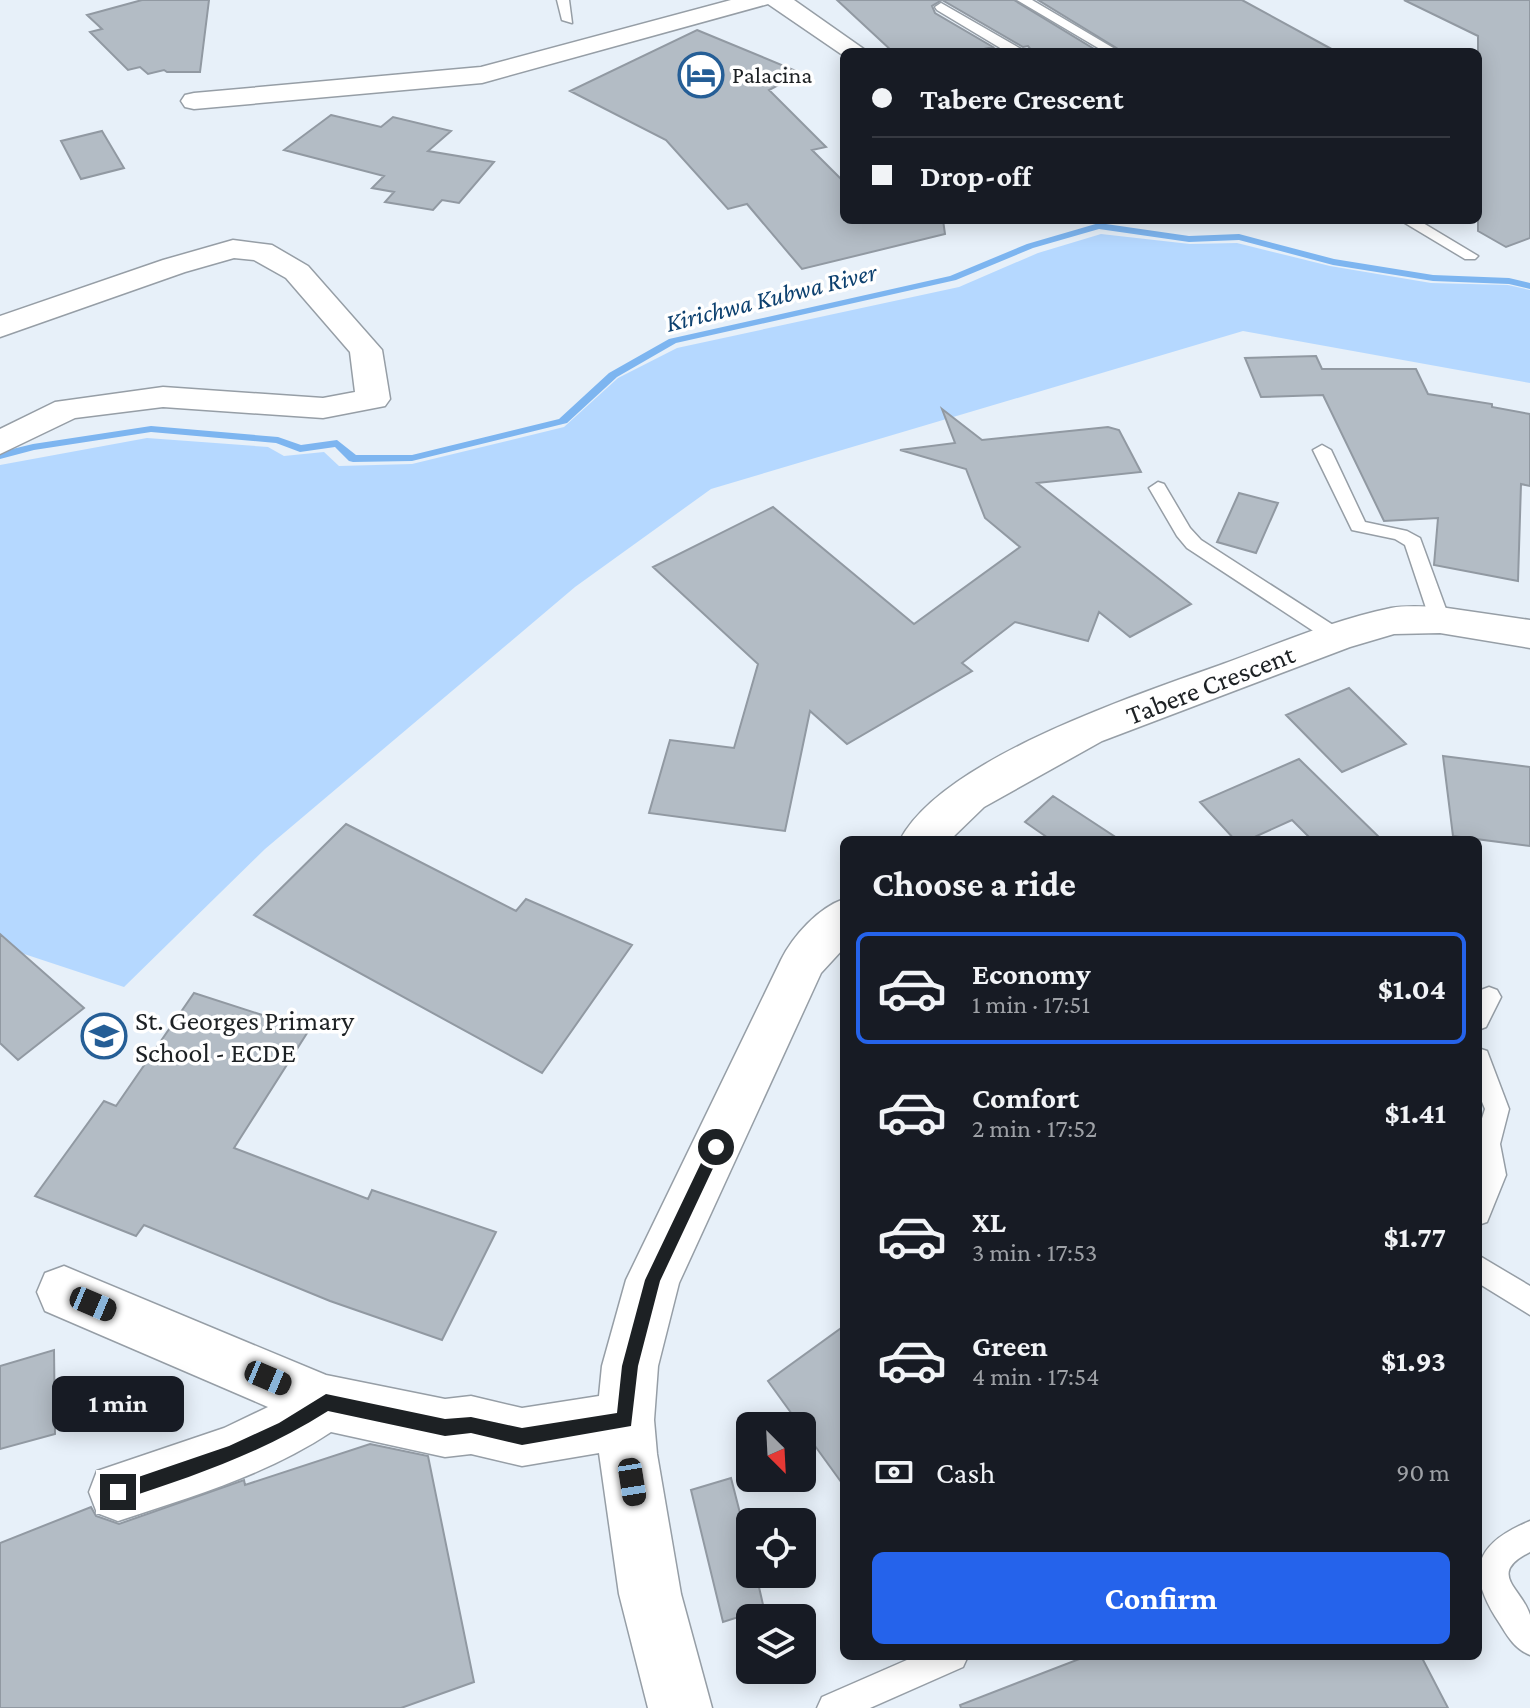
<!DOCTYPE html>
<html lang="en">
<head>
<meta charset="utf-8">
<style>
	body { margin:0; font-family:"Crimson Pro",serif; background:#242831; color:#f1f3f6; height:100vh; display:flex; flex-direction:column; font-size:30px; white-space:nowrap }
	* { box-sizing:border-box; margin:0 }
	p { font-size:26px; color:#9ea1a6 }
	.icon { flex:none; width:44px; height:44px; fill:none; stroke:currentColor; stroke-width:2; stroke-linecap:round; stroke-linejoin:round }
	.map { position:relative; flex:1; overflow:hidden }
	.panel { position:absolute; left:840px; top:836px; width:642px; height:824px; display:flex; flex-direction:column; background:#171b24; border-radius:12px; box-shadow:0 4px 20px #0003 }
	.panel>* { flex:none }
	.guide { position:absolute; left:840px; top:48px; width:642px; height:176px; border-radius:12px; box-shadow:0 4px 20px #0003; display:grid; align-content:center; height:176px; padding:0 32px; background:#171b24 }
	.needle { width:52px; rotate:156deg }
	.fabs { position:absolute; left:736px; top:1412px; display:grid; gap:16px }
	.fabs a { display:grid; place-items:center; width:80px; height:80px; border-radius:12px; background:#171b24; box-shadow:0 4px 20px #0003; font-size:40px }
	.end { position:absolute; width:36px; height:36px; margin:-18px; border:10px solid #1d2124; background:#fff; box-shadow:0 0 0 4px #fff }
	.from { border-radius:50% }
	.bubble { position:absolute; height:56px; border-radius:12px; background:#171b24; box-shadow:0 4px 20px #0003; font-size:26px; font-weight:700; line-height:56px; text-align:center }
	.car { position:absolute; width:24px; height:48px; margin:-24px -12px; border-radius:10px; box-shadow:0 0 6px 2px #0007; background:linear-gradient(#222 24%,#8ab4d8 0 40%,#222 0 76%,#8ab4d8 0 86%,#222 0) }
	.guide b { display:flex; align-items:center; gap:28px; height:76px; font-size:30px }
	.guide b+b { border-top:2px solid #363941 }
	.guide i { width:20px; height:20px; background:#f1f3f6 }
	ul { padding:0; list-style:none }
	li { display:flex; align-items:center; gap:24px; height:112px; margin:0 16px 12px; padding:0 16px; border:4px solid transparent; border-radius:12px }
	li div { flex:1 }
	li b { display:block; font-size:30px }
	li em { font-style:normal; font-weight:700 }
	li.current { border-color:#2563eb }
	li>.icon { width:72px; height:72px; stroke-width:1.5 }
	h2 { padding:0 32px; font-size:36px; line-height:96px }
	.pay { display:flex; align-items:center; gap:20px; height:88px; padding:0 32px; font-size:30px }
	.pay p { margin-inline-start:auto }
	.button { display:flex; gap:16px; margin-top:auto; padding:16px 32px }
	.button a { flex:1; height:92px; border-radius:12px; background:#2563eb; color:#fff; font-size:32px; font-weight:700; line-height:92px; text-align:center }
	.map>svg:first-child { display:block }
	.green { fill:#b5d8ff }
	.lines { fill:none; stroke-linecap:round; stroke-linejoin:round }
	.stream { fill:#7db5f0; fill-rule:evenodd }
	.building { fill:#b3bcc5; stroke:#9199a2; stroke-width:2 }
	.service-casing { stroke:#969ea6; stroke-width:3 }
	.minor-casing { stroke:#969ea6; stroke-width:3 }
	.service { fill:#fff; fill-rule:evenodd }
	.minor { fill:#fff; fill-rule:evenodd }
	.route { fill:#1d2124 }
	.labels { text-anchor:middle; stroke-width:7; stroke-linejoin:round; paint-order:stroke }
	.far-poi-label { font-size:24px; fill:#1d2124; stroke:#fff; text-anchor:start }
	.far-water-label { font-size:26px; font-style:italic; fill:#0c406f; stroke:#fff }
	.street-label { font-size:28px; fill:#1d2124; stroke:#fff }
	.poi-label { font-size:28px; fill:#1d2124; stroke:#fff; text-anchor:start }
</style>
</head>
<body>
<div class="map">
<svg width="1530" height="1708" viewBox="0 0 1530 1708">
	<rect width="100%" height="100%" fill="#e7f0f9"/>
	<path class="green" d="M1101,234L1190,244L1237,243L1330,266L1431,283L1508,285L1530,290V383L1243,331L711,489L575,587L265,849L124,987L0,946V465L147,438L268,447L284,456L324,452L339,466L412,464L564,427L618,378L677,348L959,287L1038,253Z"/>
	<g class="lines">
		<path class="stream" d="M1099,223L1189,236L1239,234L1334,259L1433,275L1509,278L1530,283V289L1509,284L1433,281L1333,265L1239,240L1189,242L1099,229L1033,248L956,280L676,343L617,377L567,423L412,461L353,462L349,461L335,447L300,452L276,443L151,432L34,450L0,459V452L33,444L151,426L278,437L301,445L337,440L356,455H412L559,419L609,373L669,339L950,276L1027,244Z"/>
	</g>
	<path class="building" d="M142,0H209L200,72H167L164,70L148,74L140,67L128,70L90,32L102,29L87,15Z
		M837,0H1014L1099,52H1033L1028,46L1023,47L942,0L932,6L935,13L993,47L970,52H893Z
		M1038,0H1242L1337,52H1123Z
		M1404,0H1530V238L1506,247L1478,231V36Z
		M697,30L801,73L769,90L826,147L812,150L844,182V220H943L945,234L802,269L747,204L728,209L666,140L570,91Z
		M331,115L381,127L393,117L451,131L428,151L494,162L459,203L442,200L433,210L385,202L394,192L372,188L384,176L284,150Z
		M102,131L124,168L81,179L61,141Z
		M1316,356L1322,369H1416L1428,394L1492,404V407L1530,414V486L1521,484L1518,581L1434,565L1438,518L1384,521L1323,395L1261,397L1245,358Z
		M942,409L982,440L1108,427L1119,430L1141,472L1037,483L1191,604L1130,637L1099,612L1088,641L1015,622L962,663L972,671L847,744L810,711L785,831L649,813L670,740L734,748L758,664L653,567L773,507L914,624L1020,547L985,518L966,469L900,450L955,443Z
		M1239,493L1278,503L1256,553L1217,542Z
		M1349,688L1406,744L1342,772L1286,715Z
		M1443,756L1530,767V846L1453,836Z
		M1299,759L1382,840H1312L1292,820L1248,840H1235L1200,802Z
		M1053,796L1120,840H1051L1025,822Z
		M346,824L516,911L526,899L632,945L542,1073L254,915Z
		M0,934L84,1008L18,1060L0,1043Z
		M194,993L309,1030L234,1148L368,1199L372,1190L496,1232L442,1340L330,1301L144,1225L136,1236L35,1196L104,1101L116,1106Z
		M844,1326V1486L768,1381Z
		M54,1350L55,1434L0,1449V1366Z
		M370,1444L428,1456L474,1682L401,1708H0V1543L91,1507L96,1516L119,1524L244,1480L245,1485Z
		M731,1478L750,1552V1574H756L764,1609L723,1622L691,1490Z
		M1087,1656H1421L1448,1708H961L960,1705Z"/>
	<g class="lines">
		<g class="service-casing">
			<path id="service" d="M557,0H569L572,23L562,20Z
				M1017,0H1032L1120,52H1105Z
				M941,3L1021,49L1022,52H1007L937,10L935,7Z
				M1400,220H1418L1478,256L1475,259H1465Z
				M1322,445L1331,450L1365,522L1407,531L1420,538L1450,620L1447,625H1433L1430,620L1405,545L1395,539L1352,530L1313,450Z
				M1158,482L1164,484L1190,528L1201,540L1344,632L1347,637L1344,642H1330L1187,548L1177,536L1149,488Z
				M1489,987L1497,990L1501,997L1486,1027L1478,1030L1481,990Z
				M1478,1048L1487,1051L1509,1109L1500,1144L1506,1175L1487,1222L1478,1225V1131L1485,1109L1478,1092Z
				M1478,1255L1530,1286V1315L1478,1283Z
				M1530,1521V1552C1486,1574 1522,1588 1530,1615C1530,1626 1530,1643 1530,1655C1515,1649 1508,1637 1500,1624C1465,1572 1474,1544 1530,1521Z
				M916,1656H968L963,1667L870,1708H817L822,1697Z"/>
		</g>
		<g class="minor-casing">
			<path id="minor" d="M731,0H794L868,52H844V56L768,4L482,83L194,109L185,107L181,101L185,95L194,93L481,67Z
				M233,240L272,245L308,266L382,350L390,399L385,406L323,418L163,407L75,418L0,454V429L55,402L163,387L323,398L355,392L350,352L286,278L254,260L234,258L185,272L0,337V316L163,260Z
				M1440,607L1530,620V648L1440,633L1394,634L1350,647L1102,741L984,807L950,840H900C943,758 1137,695 1223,664C1278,644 1333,620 1391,608C1407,605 1424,607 1440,607Z
				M844,899V948L821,973L679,1283L658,1366L654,1420L657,1454L681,1594L712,1708H648L619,1594L599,1453L522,1466L471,1454L445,1457L331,1432C266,1475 192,1497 118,1521L97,1513L89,1492L97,1471L224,1428L268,1407L45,1311L37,1292L45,1273L64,1266L326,1375L445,1399L471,1396L522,1408L599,1396L602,1366L626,1280L781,960C793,936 818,908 844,899Z"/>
		</g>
		<use href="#service" class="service"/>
		<use href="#minor" class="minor"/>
	</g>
	<path class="route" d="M716,1140L723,1147L660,1281L638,1366L631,1426L522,1445L471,1433L445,1436L328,1411C260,1454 193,1476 118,1501L112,1498L109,1492L112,1486L229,1446L279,1423L326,1394L445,1419L471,1417L522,1428L617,1413L622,1366L645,1280L711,1142Z"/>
	<defs>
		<g id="hotel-ring" transform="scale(2.3)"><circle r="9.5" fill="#fff" stroke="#255e96" stroke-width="1.5"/><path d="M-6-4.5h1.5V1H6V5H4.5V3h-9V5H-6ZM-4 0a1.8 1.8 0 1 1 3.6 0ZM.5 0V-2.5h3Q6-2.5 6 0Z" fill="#255e96"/></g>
		<g id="school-ring" transform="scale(2.3)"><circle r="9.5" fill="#fff" stroke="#255e96" stroke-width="1.5"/><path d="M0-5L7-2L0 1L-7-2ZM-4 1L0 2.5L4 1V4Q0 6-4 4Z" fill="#255e96"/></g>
	</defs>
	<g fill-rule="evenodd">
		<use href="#hotel-ring" x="701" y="75"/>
		<use href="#school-ring" x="104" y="1036"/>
	</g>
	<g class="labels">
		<g class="far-poi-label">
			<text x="732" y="83">Palacina</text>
		</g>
		<g class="far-water-label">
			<text transform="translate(771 297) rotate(-14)" y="9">Kirichwa Kubwa River</text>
		</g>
		<g class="street-label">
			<text transform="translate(1210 684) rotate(-21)" y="10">Tabere Crescent</text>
		</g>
		<g class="poi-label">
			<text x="135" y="1030">St. Georges Primary<tspan x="135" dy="32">School - ECDE</tspan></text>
		</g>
	</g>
</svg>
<div class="fabs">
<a><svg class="needle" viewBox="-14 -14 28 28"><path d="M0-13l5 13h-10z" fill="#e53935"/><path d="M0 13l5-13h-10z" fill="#9ea1a6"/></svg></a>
<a><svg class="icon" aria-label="locate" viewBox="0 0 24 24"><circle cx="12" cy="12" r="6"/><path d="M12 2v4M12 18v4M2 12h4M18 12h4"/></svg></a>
<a><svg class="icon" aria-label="layers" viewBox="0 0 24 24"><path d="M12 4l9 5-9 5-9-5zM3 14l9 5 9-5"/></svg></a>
</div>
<i class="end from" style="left:716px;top:1147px"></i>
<i class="end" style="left:118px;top:1492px"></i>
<div class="bubble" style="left:52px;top:1376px;width:132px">1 min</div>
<i class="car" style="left:93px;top:1304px;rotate:113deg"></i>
<i class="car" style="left:268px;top:1378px;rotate:113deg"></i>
<i class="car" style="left:632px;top:1482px;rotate:171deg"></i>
<div class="guide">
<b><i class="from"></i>Tabere Crescent</b>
<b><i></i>Drop-off</b>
</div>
<section class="panel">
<h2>Choose a ride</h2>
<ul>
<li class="current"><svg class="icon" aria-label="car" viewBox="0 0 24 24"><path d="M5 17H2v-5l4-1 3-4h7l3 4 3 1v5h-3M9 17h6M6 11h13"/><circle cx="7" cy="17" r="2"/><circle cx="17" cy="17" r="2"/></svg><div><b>Economy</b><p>1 min · 17:51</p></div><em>$1.04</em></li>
<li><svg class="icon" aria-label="car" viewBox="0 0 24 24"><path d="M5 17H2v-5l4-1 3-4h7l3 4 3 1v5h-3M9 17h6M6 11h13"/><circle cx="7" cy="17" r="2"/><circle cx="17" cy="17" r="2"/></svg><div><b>Comfort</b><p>2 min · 17:52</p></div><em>$1.41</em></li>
<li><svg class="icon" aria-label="car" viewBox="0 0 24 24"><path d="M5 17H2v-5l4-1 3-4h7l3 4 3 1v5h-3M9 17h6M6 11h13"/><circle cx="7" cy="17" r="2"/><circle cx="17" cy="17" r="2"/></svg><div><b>XL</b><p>3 min · 17:53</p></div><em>$1.77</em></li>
<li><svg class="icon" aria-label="car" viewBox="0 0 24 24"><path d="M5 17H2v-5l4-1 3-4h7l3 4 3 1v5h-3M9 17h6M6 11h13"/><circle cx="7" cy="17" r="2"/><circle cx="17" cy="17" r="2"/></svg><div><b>Green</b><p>4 min · 17:54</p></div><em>$1.93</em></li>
</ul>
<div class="pay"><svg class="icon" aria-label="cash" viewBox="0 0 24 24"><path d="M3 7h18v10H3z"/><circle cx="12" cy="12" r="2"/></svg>Cash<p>90 m</p></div>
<div class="button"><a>Confirm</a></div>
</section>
</div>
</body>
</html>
